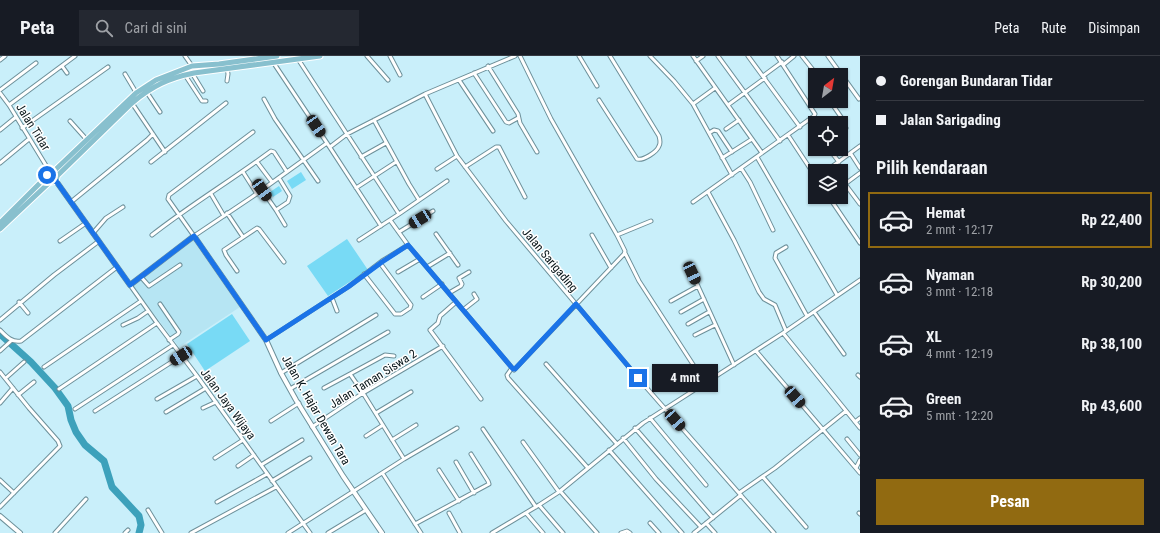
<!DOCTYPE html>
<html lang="id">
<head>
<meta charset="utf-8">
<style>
	body { margin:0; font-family:"Roboto Condensed",sans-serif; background:#242831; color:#f1f3f6; height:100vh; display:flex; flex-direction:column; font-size:15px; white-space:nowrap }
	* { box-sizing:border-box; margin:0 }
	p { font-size:13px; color:#9ea1a6 }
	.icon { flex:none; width:22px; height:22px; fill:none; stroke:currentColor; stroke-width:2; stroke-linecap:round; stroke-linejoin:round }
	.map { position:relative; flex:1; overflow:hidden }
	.drawer { display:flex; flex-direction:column; background:#171b24; width:300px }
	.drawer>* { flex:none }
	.guide { display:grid; align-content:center; height:88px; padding:0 16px; background:#171b24 }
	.needle { width:26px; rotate:31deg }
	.tools { position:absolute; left:808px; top:12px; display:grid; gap:8px }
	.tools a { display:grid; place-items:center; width:40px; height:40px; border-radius:0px; background:#171b24; box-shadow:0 1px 3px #0004; font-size:20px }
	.end { position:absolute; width:18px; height:18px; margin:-9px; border:5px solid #1a73e8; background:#fff; box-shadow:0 0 0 2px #fff }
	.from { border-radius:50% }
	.bubble { position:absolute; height:28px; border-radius:0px; background:#171b24; box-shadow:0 1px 3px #0004; font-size:13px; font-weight:700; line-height:28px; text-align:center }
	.car { position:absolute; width:12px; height:24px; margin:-12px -6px; border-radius:5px; box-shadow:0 0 3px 1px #0007; background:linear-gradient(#222 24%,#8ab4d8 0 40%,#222 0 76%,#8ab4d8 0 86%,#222 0) }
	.guide b { display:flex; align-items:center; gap:14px; height:38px; font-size:15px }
	.guide b+b { border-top:1px solid #363941 }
	.guide i { width:10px; height:10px; background:#f1f3f6 }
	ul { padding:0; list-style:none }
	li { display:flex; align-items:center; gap:12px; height:56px; margin:0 8px 6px; padding:0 8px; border:2px solid transparent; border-radius:0px }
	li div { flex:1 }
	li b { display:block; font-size:15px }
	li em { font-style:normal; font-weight:700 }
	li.current { border-color:#916a11 }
	li>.icon { width:36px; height:36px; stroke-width:1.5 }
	h2 { padding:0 16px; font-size:18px; line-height:48px }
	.button { display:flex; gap:8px; margin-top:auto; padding:8px 16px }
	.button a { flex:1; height:46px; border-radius:0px; background:#916a11; color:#fff; font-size:16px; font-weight:700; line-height:46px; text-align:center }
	header { display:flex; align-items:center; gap:24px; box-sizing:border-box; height:56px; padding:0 20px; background:#171b24; border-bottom:1px solid #363941 }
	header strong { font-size:19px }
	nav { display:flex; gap:22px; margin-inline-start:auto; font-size:14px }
	.search { width:280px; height:36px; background:#242831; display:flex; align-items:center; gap:10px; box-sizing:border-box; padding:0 14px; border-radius:0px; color:#9ea1a6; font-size:15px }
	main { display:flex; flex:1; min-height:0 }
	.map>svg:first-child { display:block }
	.built { fill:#b6e5f3 }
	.green { fill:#78daf5 }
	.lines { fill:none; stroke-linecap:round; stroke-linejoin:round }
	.river { stroke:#3da1bb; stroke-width:7 }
	.minor-casing { stroke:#6d909a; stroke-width:5 }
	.tertiary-casing { stroke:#6d909a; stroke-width:6 }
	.primary-casing { stroke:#fff; stroke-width:7 }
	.minor { stroke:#fff; stroke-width:3 }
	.tertiary { stroke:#fff; stroke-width:4 }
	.primary { stroke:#88c0ce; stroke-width:5 }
	.route { stroke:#1a73e8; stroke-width:5 }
	.labels { text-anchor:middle; stroke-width:3; stroke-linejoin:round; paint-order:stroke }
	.street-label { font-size:12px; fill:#071519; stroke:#fff }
</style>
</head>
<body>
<header>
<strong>Peta</strong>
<div class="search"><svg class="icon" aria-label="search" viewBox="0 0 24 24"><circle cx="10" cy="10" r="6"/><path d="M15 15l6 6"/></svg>Cari di sini</div>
<nav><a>Peta</a><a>Rute</a><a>Disimpan</a></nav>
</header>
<main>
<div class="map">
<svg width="860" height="477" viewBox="0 0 860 477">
	<rect width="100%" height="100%" fill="#c9effa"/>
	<path class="built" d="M193,184L240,251L179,291L133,230Z"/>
	<path class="green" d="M301,116L306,124L292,133L287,125Z
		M279,130L282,135L273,141L270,136Z
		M347,183L368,214L328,240L307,210Z
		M232,258L250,285L205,315L187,288Z"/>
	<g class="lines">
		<path class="river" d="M0,278L31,306L55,332L68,350L71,364L76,376L85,389L104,405L112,431L139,460L141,469L139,477"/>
		<g class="minor-casing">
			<path id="minor" d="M185,0L192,10
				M296,0L399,158
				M367,0L388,24
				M390,0L400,19
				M579,0L597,30
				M650,0L674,25L693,48L732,119
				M693,0L762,97
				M718,0L780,85
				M748,0L800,71
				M802,0L817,19
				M828,0L859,43
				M0,4L5,0
				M696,5L703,0
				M273,6L327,87L381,170
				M783,9L794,0
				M62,10L67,17
				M488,10L518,58L520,67L537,96
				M227,12L228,18L227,25
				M192,17L203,35
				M474,17L506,66L509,67L518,62
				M125,18L137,38
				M185,19L202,45H206
				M763,20L782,6
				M459,24L493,75
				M0,34L36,7
				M146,35L160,56
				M0,37L9,49L50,116
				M425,38L457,100L506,165L645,330L774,477
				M264,43L275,63L318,125
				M599,44L637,103C643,105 657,96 659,90C661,87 660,84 659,80L610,0
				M830,45L841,61
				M132,47L165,96
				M693,48L715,32
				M9,49L75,0
				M728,49L765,22
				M374,64L409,128L419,144
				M810,64L815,71
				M70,65L87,84
				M22,72L108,11
				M726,73L739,64
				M0,74L16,61
				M841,75L846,72
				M253,76L169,139L168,143L194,180L252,141L327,87
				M709,77L714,74L718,75L732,96
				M788,79L815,120
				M330,91L347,78L425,38L515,0
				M829,93L839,106
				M851,98L860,112
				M361,101L386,87
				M757,101L837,239
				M722,102L752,83
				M151,106L226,47
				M257,106L272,126
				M0,107L29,83
				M465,111L496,91H499L525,141
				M741,112L750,126L773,174
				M437,113L457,100
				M826,115L860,90
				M243,116L257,138
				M279,122L290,140L288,146L276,154L285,169
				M845,128L860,148
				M841,131L860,117
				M356,132L396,106
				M262,134L276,154
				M708,136L734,184L759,236L764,243L775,249L786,275
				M211,138L224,160
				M829,141L860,187
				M71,146L147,84L153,78
				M693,146L814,60L815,58L813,55L777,0
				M227,157L243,181
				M390,164L408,189L514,314L624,198L625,195L617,179L551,63L520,0
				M399,176L433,155
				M93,177L106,162L123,151
				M436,178L458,209
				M152,179C190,149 232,124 271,95L274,96L287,116
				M592,179L611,212
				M617,179L651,165
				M359,184L399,158L447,125
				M60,185L86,167
				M786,191L776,197L775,202L807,260
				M625,197L639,225L705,327
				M427,211L450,197
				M237,215L226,199L224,194L257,172L259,173L284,206
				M398,216L420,203
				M692,217L734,309
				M364,218L395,258H401L410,252L411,249L380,207
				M141,221L149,230L180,209
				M130,229L157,267L197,320L310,477
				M449,237L461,230L462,228L459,222L469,216
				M423,241L442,228
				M332,242L337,255
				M671,245L698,230
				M19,246L28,257
				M456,246L440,260L438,267L430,274L481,343
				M160,248L179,276L178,278L169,284
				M463,254L477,243L474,238
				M681,256L704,243
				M814,256L844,298
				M0,264L54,219L99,185
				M688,268L709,256
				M123,269L138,262L148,255
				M0,274C6,280 12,287 21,285L117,211
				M783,277L860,372
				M695,279L715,269
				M266,284L348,231L382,205L408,189
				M0,295L12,284
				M756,295L860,417
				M394,300L385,299L350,318L363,337L404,403
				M546,308L617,388
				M44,311L141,245
				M512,312L507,319L508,322L588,412
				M0,316L29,352L58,385L60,390L0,451
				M281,317L376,259
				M858,319L860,321
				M6,322L24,306
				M324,332L350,318
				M59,333L157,267
				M290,333L388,276
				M18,339L34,326
				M157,343L197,320
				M0,347L13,332
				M203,352L216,346
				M75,353L173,289
				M95,355L181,300
				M166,356L206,332
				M376,357L411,336
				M650,362L706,429
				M271,365L299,347
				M855,366L860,362
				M312,371L363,337L443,290
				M635,372L713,462
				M483,373L536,451
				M366,380L383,369
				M623,382L656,423L701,471
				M847,383L860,399
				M392,384L416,369
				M523,386L559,436
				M609,394L682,477
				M215,402L243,384
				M456,406L474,437
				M261,409L302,384
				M238,410L254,399
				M856,412L860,404
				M439,414L459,445
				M383,418L421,477
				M763,421L806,471
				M0,424L14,437
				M272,425L310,402
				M560,435L597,477
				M739,437L775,412L846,355
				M217,446L267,418
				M539,449L563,477
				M148,454L162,477
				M449,457L460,477
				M526,457L543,477
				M859,457L860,458
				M650,467L659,477
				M706,467L715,477
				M415,468L489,428L488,425L471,398
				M55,477L86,443
				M125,477L128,474
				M191,477L276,431
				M288,477L404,403L457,372
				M328,477L366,454
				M492,477L539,449L559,436L643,367L783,277L860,224
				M621,477L627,475L630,477
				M694,477L741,439"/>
		</g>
		<g class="tertiary-casing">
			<path id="tertiary" d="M56,125L130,229L194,180L266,284L281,317L296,344L343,420L382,477
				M0,460L20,477"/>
		</g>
		<g class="primary-casing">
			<path id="primary" d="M53,116L136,37L156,24L192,10L219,8L277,0
				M47 121a5 5 0 1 1 10 0a5 5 0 1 1-10 0Z
				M57,120L132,47C152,30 169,22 194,17L320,0
				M0,167L47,120
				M0,173L51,125"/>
		</g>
		<use href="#minor" class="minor"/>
		<use href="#tertiary" class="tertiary"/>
		<use href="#primary" class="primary"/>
	</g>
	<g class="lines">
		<path class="route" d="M47,119V120L51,125H56L130,229L194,180L266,284L348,231L382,206L408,189L513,313H515L576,248L638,322"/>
	</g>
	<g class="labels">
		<g class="street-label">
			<text transform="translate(33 71) rotate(58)" y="4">Jalan Tidar</text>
			<text transform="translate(550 204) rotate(50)" y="4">Jalan Sarigading</text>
			<text transform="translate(373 323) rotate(-32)" y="4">Jalan Taman Siswa 2</text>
			<text transform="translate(228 348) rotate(54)" y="4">Jalan Jaya Wijaya</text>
			<text transform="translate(316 354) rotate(60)" y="4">Jalan K. Hajar Dewan Tara</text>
		</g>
	</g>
</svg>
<div class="tools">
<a><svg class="needle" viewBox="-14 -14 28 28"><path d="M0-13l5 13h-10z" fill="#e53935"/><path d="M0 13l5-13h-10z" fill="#9ea1a6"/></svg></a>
<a><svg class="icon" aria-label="locate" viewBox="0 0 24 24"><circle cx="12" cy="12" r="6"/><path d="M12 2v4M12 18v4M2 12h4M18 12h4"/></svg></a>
<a><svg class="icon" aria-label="layers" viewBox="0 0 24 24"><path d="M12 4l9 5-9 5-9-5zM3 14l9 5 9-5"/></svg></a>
</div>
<i class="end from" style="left:47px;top:119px"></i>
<i class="end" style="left:638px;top:322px"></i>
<div class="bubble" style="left:652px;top:308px;width:66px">4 mnt</div>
<i class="car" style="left:316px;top:70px;rotate:146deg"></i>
<i class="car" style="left:262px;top:134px;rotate:145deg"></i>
<i class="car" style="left:420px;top:163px;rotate:238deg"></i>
<i class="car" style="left:692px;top:217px;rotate:155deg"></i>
<i class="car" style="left:181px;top:300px;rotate:237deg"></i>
<i class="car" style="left:795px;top:341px;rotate:139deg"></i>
<i class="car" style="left:675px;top:364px;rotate:139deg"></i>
</div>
<section class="drawer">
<div class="guide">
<b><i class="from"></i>Gorengan Bundaran Tidar</b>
<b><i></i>Jalan Sarigading</b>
</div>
<h2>Pilih kendaraan</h2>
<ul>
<li class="current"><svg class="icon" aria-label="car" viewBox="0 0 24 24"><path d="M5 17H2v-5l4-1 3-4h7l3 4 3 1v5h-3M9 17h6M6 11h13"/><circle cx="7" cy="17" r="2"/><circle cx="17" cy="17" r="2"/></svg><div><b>Hemat</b><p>2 mnt · 12:17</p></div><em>Rp 22,400</em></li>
<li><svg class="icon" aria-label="car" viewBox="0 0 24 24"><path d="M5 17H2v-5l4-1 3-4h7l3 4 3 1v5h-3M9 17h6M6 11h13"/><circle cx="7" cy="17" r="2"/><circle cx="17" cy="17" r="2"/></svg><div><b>Nyaman</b><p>3 mnt · 12:18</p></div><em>Rp 30,200</em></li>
<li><svg class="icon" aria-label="car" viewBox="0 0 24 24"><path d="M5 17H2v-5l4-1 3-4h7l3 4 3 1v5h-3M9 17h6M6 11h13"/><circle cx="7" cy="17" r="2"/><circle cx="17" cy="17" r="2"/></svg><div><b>XL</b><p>4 mnt · 12:19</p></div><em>Rp 38,100</em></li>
<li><svg class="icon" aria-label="car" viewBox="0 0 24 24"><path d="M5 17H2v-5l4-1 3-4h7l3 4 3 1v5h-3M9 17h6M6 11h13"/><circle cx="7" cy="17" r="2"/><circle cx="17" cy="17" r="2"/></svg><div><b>Green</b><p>5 mnt · 12:20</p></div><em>Rp 43,600</em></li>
</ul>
<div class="button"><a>Pesan</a></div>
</section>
</main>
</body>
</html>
